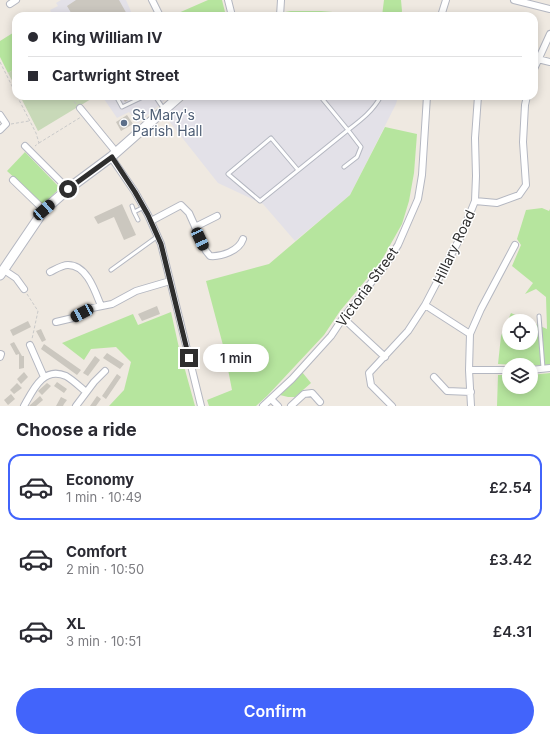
<!DOCTYPE html>
<html lang="en">
<head>
<meta charset="utf-8">
<style>
	body { margin:0; font-family:Inter,sans-serif; background:#f7f7f7; color:#2b2b33; height:100vh; display:flex; flex-direction:column; font-size:15px; white-space:nowrap }
	* { box-sizing:border-box; margin:0 }
	p { font-size:13px; color:#7c7c81 }
	.icon { flex:none; width:22px; height:22px; fill:none; stroke:currentColor; stroke-width:2; stroke-linecap:round; stroke-linejoin:round }
	.map { position:relative; height:406px; overflow:hidden }
	.sheet { display:flex; flex-direction:column; background:#fff; flex:1 }
	.sheet>* { flex:none }
	.guide { position:absolute; left:12px; top:12px; width:526px; height:88px; border-radius:12px; box-shadow:0 2px 10px #0003; display:grid; align-content:center; height:88px; padding:0 16px; background:#fff }
	.fabs { position:absolute; left:502px; top:314px; display:grid; gap:8px }
	.fabs a { display:grid; place-items:center; width:36px; height:36px; border-radius:50%; background:#fff; box-shadow:0 2px 10px #0003; font-size:20px }
	.end { position:absolute; width:18px; height:18px; margin:-9px; border:5px solid #2e2e2e; background:#fff; box-shadow:0 0 0 2px #fff }
	.from { border-radius:50% }
	.bubble { position:absolute; height:28px; border-radius:14px; background:#fff; box-shadow:0 2px 10px #0003; font-size:13px; font-weight:600; line-height:28px; text-align:center }
	.car { position:absolute; width:12px; height:24px; margin:-12px -6px; border-radius:5px; box-shadow:0 0 3px 1px #0007; background:linear-gradient(#222 24%,#8ab4d8 0 40%,#222 0 76%,#8ab4d8 0 86%,#222 0) }
	.guide b { display:flex; align-items:center; gap:14px; height:38px; font-size:15px }
	.guide b+b { border-top:1px solid #e1e1e2 }
	.guide i { width:10px; height:10px; background:#2b2b33 }
	ul { padding:0; list-style:none }
	li { display:flex; align-items:center; gap:12px; height:66px; margin:0 8px 6px; padding:0 8px; border:2px solid transparent; border-radius:12px }
	li div { flex:1 }
	li b { display:block; font-size:15px }
	li em { font-style:normal; font-weight:600 }
	li.current { border-color:#4264fb }
	li>.icon { width:36px; height:36px; stroke-width:1.5 }
	h2 { padding:0 16px; font-size:18px; line-height:48px }
	.action { display:flex; gap:8px; margin-top:auto; padding:8px 16px }
	.action a { flex:1; height:46px; border-radius:24px; background:#4264fb; color:#fff; font-size:16px; font-weight:600; line-height:46px; text-align:center }
	.map>svg:first-child { display:block }
	.industrial { fill:#e3e1e8 }
	.green { fill:#b6e59e }
	.cemetery { fill:#c8d9b8 }
	.building { fill:#cbc7bf }
	.lines { fill:none; stroke-linecap:round; stroke-linejoin:round }
	.lane-casing { stroke:#b4b7c1; stroke-width:5 }
	.street-casing { stroke:#b4b7c1; stroke-width:8 }
	.secondary-casing { stroke:#b4b7c1; stroke-width:11 }
	.path { stroke:#c9c9c9; stroke-width:1; stroke-dasharray:3 2; stroke-linecap:butt }
	.lane { stroke:#fff; stroke-width:3 }
	.street { stroke:#fff; stroke-width:6 }
	.secondary { stroke:#fff; stroke-width:9 }
	.route { stroke:#2e2e2e; stroke-width:5 }
	.service-dot { fill:#5c6f8a; stroke:#fff; stroke-width:1.5 }
	.labels { text-anchor:middle; stroke-width:3; stroke-linejoin:round; paint-order:stroke }
	.service-label { font-size:14px; fill:#4e5e75; stroke:#fff; text-anchor:start }
	.street-label { font-size:14px; fill:#2e2e2e; stroke:#fff }
</style>
</head>
<body>
<div class="map">
<svg width="550" height="406" viewBox="0 0 550 406">
	<rect width="100%" height="100%" fill="#efe9e1"/>
	<path class="industrial" d="M61,0H126L133,16H53L50,10L58,6L56,3Z
		M102,96H170L138,123L129,112L117,118Z
		M189,96H366L372,98L373,96H398L396,104L350,195L295,241L263,204L218,183L165,116Z"/>
	<path class="green" d="M208,0H222L226,16H176V14Z
		M384,0H401L402,11L401,16H382Z
		M285,11H321L381,16H314Z
		M16,31V68L8,73L0,57V41Z
		M385,127L417,134L414,173L409,201L402,224L380,263L340,311L324,335L267,396L256,406H209L207,400L232,390L224,349L206,281L269,264L350,195Z
		M25,152L59,187V189L43,204L7,171Z
		M542,208L549,211L550,209V366L498,364L501,336L511,313L528,321H509V343H531V322L547,329L546,297L536,289L525,294L533,283L512,266L521,245L517,239L526,210Z
		M171,312L179,348L195,406H109L124,390L131,362L116,347L91,349L84,360L62,343L133,314L138,325Z
		M302,372L311,383L295,397H288L280,395Z
		M550,373V406H497L498,375H509V387H531V375Z"/>
	<path class="cemetery" d="M16,68V88L8,73Z
		M20,96H96L38,131Z"/>
	<path class="building" d="M76,0H119L128,16H73L67,6Z
		M121,96H135L125,102Z
		M127,115L133,124L121,131L116,122Z
		M122,204L136,235L124,240L114,217L98,224L94,217Z
		M157,306L160,314L142,321L138,314Z
		M28,321L31,327L13,336L10,330Z
		M41,329L46,340L42,342L36,331Z
		M14,342L22,356H24V368L19,369V354L16,355L10,344Z
		M44,344L81,370L77,375L41,349Z
		M107,353L124,364L120,369L103,358Z
		M95,356L100,360L88,376L83,373Z
		M24,372L28,377L21,384L17,379Z
		M117,374L121,377L106,399L102,396Z
		M57,382L67,389L64,393L54,386Z
		M17,383L22,388L14,394L10,390Z
		M47,383L51,386L42,395L38,391Z
		M11,394L15,399L8,405L4,400Z
		M40,396L43,400L36,406H29Z
		M97,396L101,399L96,406H90Z
		M61,397L67,400L64,404L63,406H56Z"/>
	<g class="lines">
		<g class="lane-casing">
			<path id="lane" d="M116,96L122,107L145,96H150
				M155,96L163,108
				M344,167L357,157L361,147L348,130C361,120 373,111 381,96
				M298,170L271,138L228,174L260,201L348,130L320,96
				M132,206L134,212L144,207
				M134,212L138,220
				M111,270L158,236
				M539,316L543,368"/>
		</g>
		<g class="street-casing">
			<path id="street" d="M152,0L160,16
				M228,0L232,16
				M514,0L550,9
				M10,4L16,0
				M280,16L281,0
				M441,16L446,0
				M534,58L550,62
				M534,69L550,34
				M80,108L116,152
				M0,115L6,124L0,130
				M25,146L68,189
				M111,157L135,192L148,215L161,244L201,406
				M13,180L44,210
				M475,201L497,203L519,195L526,185L523,142L525,105L527,96
				M151,221L181,205L189,213L206,251L210,256C221,257 239,251 243,239
				M195,227L217,216
				M4,270L16,278L24,289
				M50,272C56,269 62,265 68,265C87,265 95,291 101,306
				M425,305L470,334
				M343,318L385,357
				M56,322L73,318L92,308L112,304L136,291L170,281
				M30,345L44,377
				M0,357L1,354
				M469,370H509
				M531,370L550,368
				M434,377L447,391L471,392
				M271,399L278,406
				M24,406C33,390 43,366 66,376C73,380 80,387 86,392
				M76,406L94,382L105,371
				M263,406L292,379L331,336L343,318L386,264L398,245L418,199L422,175L427,96
				M291,406L304,394L312,393L320,402
				M392,406L371,385L369,373L408,331L425,305L460,238L475,201L476,176L475,138L478,96
				M471,406L469,370L470,334L481,309L515,245"/>
		</g>
		<g class="secondary-casing">
			<path id="secondary" d="M0,275L44,210L68,189L111,157L180,96"/>
		</g>
		<path class="path" d="M0,62L16,94
			M17,96L36,133L39,143L35,146
			M66,96L73,100L76,104
			M11,124L29,121
			M39,143L81,117
			M27,294L38,311L32,339"/>
		<use href="#lane" class="lane"/>
		<use href="#street" class="street"/>
		<use href="#secondary" class="secondary"/>
	</g>
	<g class="lines">
		<path class="route" d="M68,189L112,157L135,192L148,215L161,244L189,358"/>
	</g>
	<circle class="service-dot" cx="124" cy="123" r="4"/>
	<g class="labels">
		<g class="service-label">
			<text x="132" y="120">St Mary's<tspan x="132" dy="16">Parish Hall</tspan></text>
		</g>
		<g class="street-label">
			<text transform="translate(454 247) rotate(-65)" y="5">Hillary Road</text>
			<text transform="translate(367 287) rotate(-54)" y="5">Victoria Street</text>
		</g>
	</g>
</svg>
<div class="fabs">
<a><svg class="icon" aria-label="locate" viewBox="0 0 24 24"><circle cx="12" cy="12" r="6"/><path d="M12 2v4M12 18v4M2 12h4M18 12h4"/></svg></a>
<a><svg class="icon" aria-label="layers" viewBox="0 0 24 24"><path d="M12 4l9 5-9 5-9-5zM3 14l9 5 9-5"/></svg></a>
</div>
<i class="end from" style="left:68px;top:189px"></i>
<i class="end" style="left:189px;top:358px"></i>
<div class="bubble" style="left:203px;top:344px;width:66px">1 min</div>
<i class="car" style="left:44px;top:210px;rotate:49deg"></i>
<i class="car" style="left:200px;top:239px;rotate:155deg"></i>
<i class="car" style="left:82px;top:313px;rotate:242deg"></i>
<div class="guide">
<b><i class="from"></i>King William IV</b>
<b><i></i>Cartwright Street</b>
</div>
</div>
<section class="sheet">
<h2>Choose a ride</h2>
<ul>
<li class="current"><svg class="icon" aria-label="car" viewBox="0 0 24 24"><path d="M5 17H2v-5l4-1 3-4h7l3 4 3 1v5h-3M9 17h6M6 11h13"/><circle cx="7" cy="17" r="2"/><circle cx="17" cy="17" r="2"/></svg><div><b>Economy</b><p>1 min · 10:49</p></div><em>£2.54</em></li>
<li><svg class="icon" aria-label="car" viewBox="0 0 24 24"><path d="M5 17H2v-5l4-1 3-4h7l3 4 3 1v5h-3M9 17h6M6 11h13"/><circle cx="7" cy="17" r="2"/><circle cx="17" cy="17" r="2"/></svg><div><b>Comfort</b><p>2 min · 10:50</p></div><em>£3.42</em></li>
<li><svg class="icon" aria-label="car" viewBox="0 0 24 24"><path d="M5 17H2v-5l4-1 3-4h7l3 4 3 1v5h-3M9 17h6M6 11h13"/><circle cx="7" cy="17" r="2"/><circle cx="17" cy="17" r="2"/></svg><div><b>XL</b><p>3 min · 10:51</p></div><em>£4.31</em></li>
</ul>
<div class="action"><a>Confirm</a></div>
</section>
</body>
</html>
